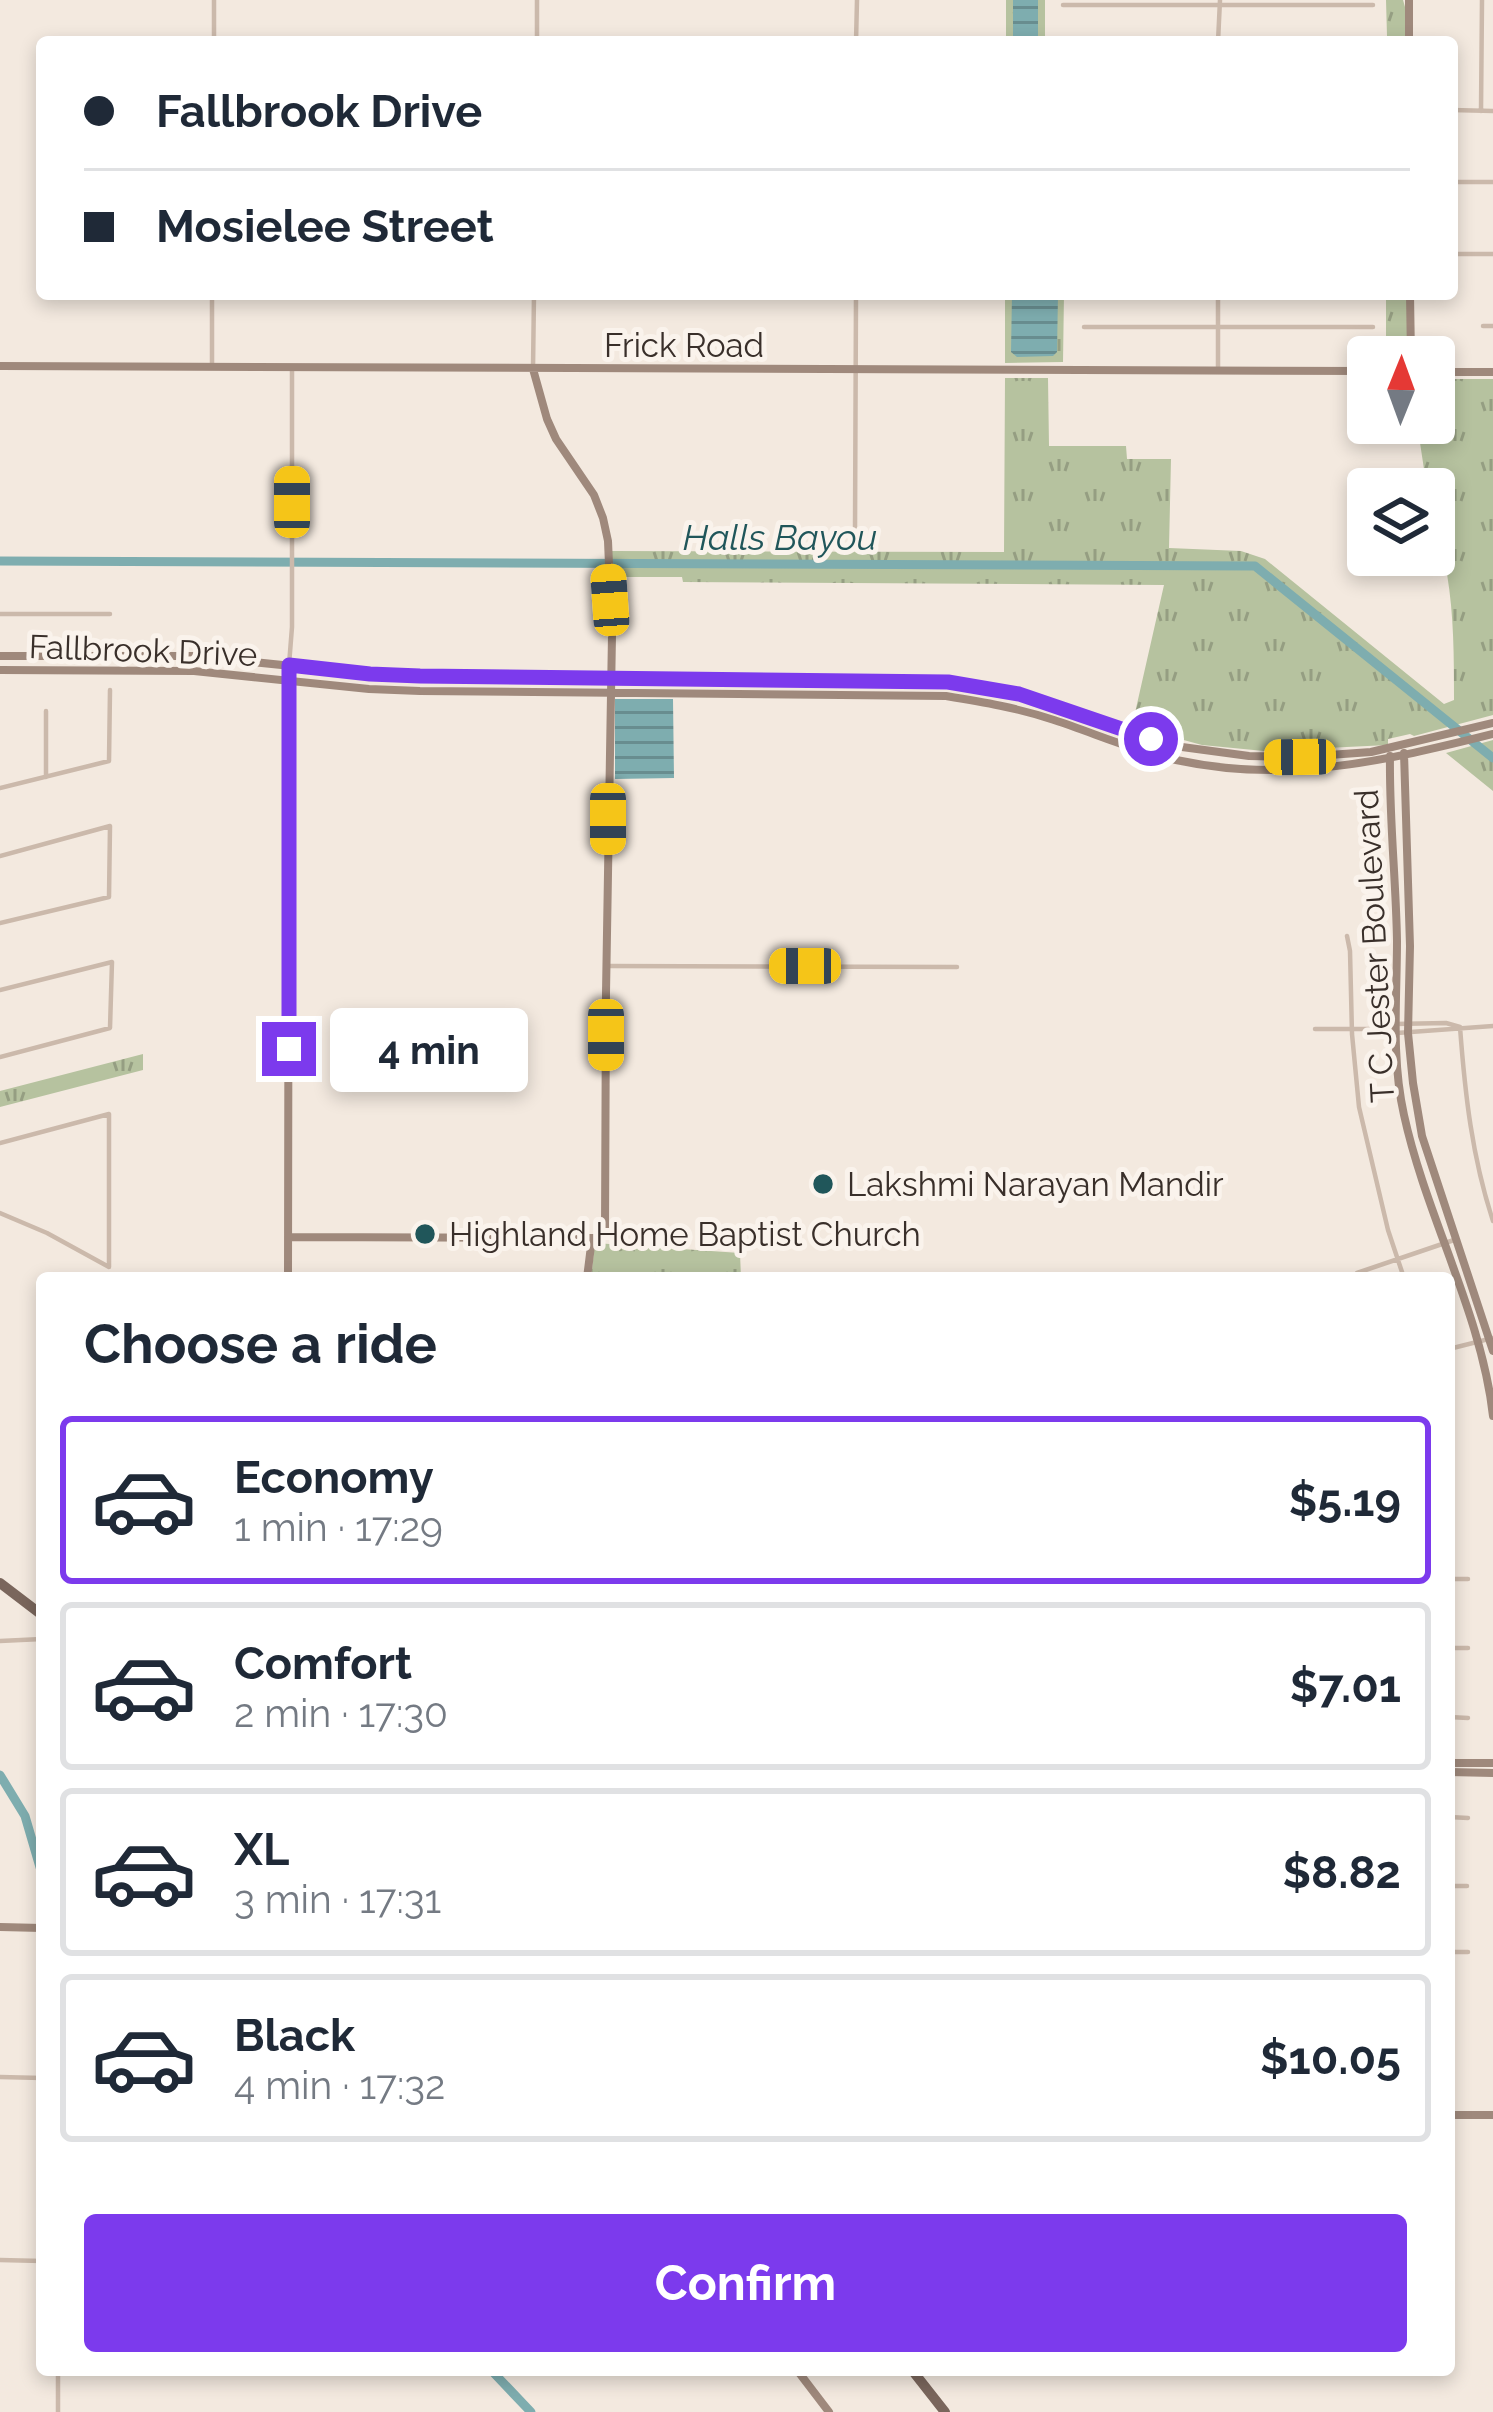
<!DOCTYPE html>
<html lang="en">
<head>
<meta charset="utf-8">
<style>
	body { margin:0; font-family:Raleway,sans-serif; background:#f6f6f7; color:#1f2937; height:100vh; display:flex; flex-direction:column; font-size:45px; white-space:nowrap }
	* { box-sizing:border-box; margin:0 }
	p { font-size:39px; color:#747a83 }
	.icon { flex:none; width:66px; height:66px; fill:none; stroke:currentColor; stroke-width:2; stroke-linecap:round; stroke-linejoin:round }
	.map { position:relative; flex:1; overflow:hidden }
	.sheet { position:absolute; left:36px; top:1272px; width:1419px; height:1104px; display:flex; flex-direction:column; background:#fff; border-radius:12px; box-shadow:0 6px 18px #0003 }
	.sheet>* { flex:none }
	.top-card { position:absolute; left:36px; top:36px; width:1422px; height:264px; border-radius:12px; box-shadow:0 6px 18px #0003; display:grid; align-content:center; height:264px; padding:0 48px; background:#fff }
	.needle { width:78px; rotate:1deg }
	.tools { position:absolute; left:1347px; top:336px; display:grid; gap:24px }
	.tools a { display:grid; place-items:center; width:108px; height:108px; border-radius:12px; background:#fff; box-shadow:0 6px 18px #0003; font-size:60px }
	.end { position:absolute; width:54px; height:54px; margin:-27px; border:15px solid #7c3aed; background:#fff; box-shadow:0 0 0 6px #fff }
	.from { border-radius:50% }
	.bubble { position:absolute; height:84px; border-radius:12px; background:#fff; box-shadow:0 6px 18px #0003; font-size:39px; font-weight:700; line-height:84px; text-align:center }
	.car { position:absolute; width:36px; height:72px; margin:-36px -18px; border-radius:15px; box-shadow:0 0 9px 3px #0007; background:linear-gradient(#f5c518 24%,#345 0 40%,#f5c518 0 76%,#345 0 86%,#f5c518 0) }
	.top-card b { display:flex; align-items:center; gap:42px; height:114px; font-size:45px }
	.top-card b+b { border-top:3px solid #e0e1e3 }
	.top-card i { width:30px; height:30px; background:#1f2937 }
	ul { padding:0; list-style:none }
	li { display:flex; align-items:center; gap:36px; height:168px; margin:0 24px 18px; padding:0 24px; border:6px solid #e0e1e3; border-radius:12px }
	li div { flex:1 }
	li b { display:block; font-size:45px }
	li em { font-style:normal; font-weight:700 }
	li.selected { border-color:#7c3aed }
	li>.icon { width:108px; height:108px; stroke-width:1.5 }
	h2 { padding:0 48px; font-size:54px; line-height:144px }
	.cta { display:flex; gap:24px; margin-top:auto; padding:24px 48px }
	.cta a { flex:1; height:138px; border-radius:12px; background:#7c3aed; color:#fff; font-size:48px; font-weight:700; line-height:138px; text-align:center }
	.map>svg:first-child { display:block }
	.grass { fill:url(#grass-tufts) }
	.water { fill:url(#water-rules) }
	.lines { fill:none; stroke-linecap:round; stroke-linejoin:round }
	.river { stroke:#7eadaf; stroke-width:9 }
	.street { stroke:#cbb9ab; stroke-width:4.5 }
	.secondary { stroke:#9f897c; stroke-width:8 }
	.primary { stroke:#7a665c; stroke-width:10 }
	.route { stroke:#7c3aed; stroke-width:15 }
	.poi-dot { fill:#20565a; stroke:#faf3ec; stroke-width:4.5 }
	.labels { text-anchor:middle; stroke-width:10; stroke-linejoin:round; paint-order:stroke }
	.street-label { font-size:33px; fill:#392f2a; stroke:#faf3ec }
	.poi-label { font-size:33px; fill:#392f2a; stroke:#faf3ec; text-anchor:start }
	.water-label { font-size:36px; font-style:italic; fill:#20565a; stroke:#faf3ec }
</style>
</head>
<body>
<div class="map">
<svg width="1493" height="2412" viewBox="0 0 1493 2412">
	<defs>
		<pattern id="grass-tufts" width="24" height="20" patternUnits="userSpaceOnUse" patternTransform="scale(3)"><rect width="24" height="20" fill="#b6c29f"/><path d="M3 7l-1-3M5 7V3M7 7l1-3M15 17l-1-3M17 17v-4M19 17l1-3" fill="none" stroke="#959e82"/></pattern>
		<pattern id="water-rules" width="6" height="5" patternUnits="userSpaceOnUse" patternTransform="scale(3)"><rect width="6" height="5" fill="#7eadaf"/><path d="M0 2.5h6" fill="none" stroke="#688d8f"/></pattern>
	</defs>
	<rect width="100%" height="100%" fill="#f3e9df"/>
	<path class="grass" d="M1006,0H1045V42H1006Z
		M1386,0H1403L1407,14V42H1379V37L1387,36Z
		M1005,294H1064L1063,362L1005,363Z
		M1386,294H1408V357H1386Z
		M1005,378H1048L1049,446H1126L1127,459H1171L1169,548L1241,551L1265,559L1444,704L1454,700C1454,657 1454,616 1447,574C1443,543 1434,523 1434,489H1427L1417,423H1434V379H1493V715L1414,736L1410,734L1388,739V745L1264,751L1202,745L1132,726L1164,585L683,582L682,577H612V551L1004,552Z
		M1493,740V791L1446,753Z
		M143,1054V1070L0,1107V1091Z
		M595,1243L740,1253L741,1278H591Z"/>
	<path class="water" d="M1013,0H1038V42H1013Z
		M1012,294H1058L1057,352L1053,356L1017,357L1011,352Z
		M615,699H673L674,778L615,779Z"/>
	<g class="lines">
		<path class="river" d="M0,561L1255,566L1493,758
			M0,1775L25,1816L42,1874
			M491,2370L531,2412"/>
		<path class="street" d="M1063,5H1373
			M214,42V0
			M537,42V0
			M856,42L857,0
			M1218,42L1220,0
			M1452,110L1493,111
			M1481,111L1482,0
			M1453,182H1493
			M1453,254H1493
			M1483,326H1493
			M1084,327H1373
			M212,367V294
			M533,369L534,294
			M1218,371V294
			M855,531L856,294
			M0,614H110
			M289,665L292,627V368
			M46,777V711
			M0,788L109,761L110,690
			M0,856L110,826L109,897L0,923
			M1347,936L1350,951L1352,1034L1359,1107L1388,1230L1404,1278
			M608,966L957,967
			M0,990L112,962L110,1028L0,1057
			M1394,1024L1446,1023L1460,1027
			M1460,1027C1465,1094 1472,1157 1493,1221
			M1315,1029H1393
			M1397,1033L1493,1026
			M0,1143L109,1114V1267L47,1233L0,1213
			M1357,1273L1454,1240
			M1449,1349L1493,1338
			M1449,1463V1489
			M1449,1579H1468
			M0,1641L42,1639
			M1449,1648H1468
			M1449,1717L1468,1718
			M1449,1817L1468,1818
			M1449,1886H1467
			M1449,1952H1468
			M0,2077L42,2078
			M0,2260L42,2261
			M58,2412V2370"/>
		<path class="secondary" d="M1409,0V42
			M1410,294L1411,357
			M0,366L1368,371
			M533,369L547,419L556,439L594,495L603,518L608,541L612,635L606,993L605,1230L599,1238H592
			M1434,372H1493
			M0,656H194L370,674L420,676L948,682L1019,694L1151,739L1182,747L1249,756L1301,757L1371,752L1493,723
			M0,670L194,671L369,689L420,691L946,696C983,702 1018,708 1054,720C1094,733 1134,751 1176,760C1287,784 1385,761 1493,734
			M1404,753L1410,946L1408,1033L1413,1083L1422,1136L1493,1351
			M1390,756C1389,818 1396,879 1397,941C1397,1000 1391,1057 1404,1115C1426,1216 1482,1315 1493,1416
			M289,1237L592,1238
			M288,1278L289,665
			M587,1278L592,1238
			M1449,1763H1493
			M1449,1772L1493,1773
			M0,1927L42,1928
			M1449,2115H1493
			M797,2370L829,2412"/>
		<path class="primary" d="M0,1583L42,1615
			M912,2370L945,2412"/>
	</g>
	<g class="lines">
		<path class="route" d="M289,1049V665L370,674L420,676L948,682L1019,694L1151,739"/>
	</g>
	<g class="poi-dot">
		<circle cx="823" cy="1184" r="12"/>
		<circle cx="425" cy="1234" r="12"/>
	</g>
	<g class="labels">
		<g class="street-label">
			<text x="684" y="357">Frick Road</text>
			<text transform="translate(143 650) rotate(2)" y="12">Fallbrook Drive</text>
			<text transform="translate(1374 946) rotate(-93)" y="12">T C Jester Boulevard</text>
		</g>
		<g class="poi-label">
			<text x="847" y="1196">Lakshmi Narayan Mandir</text>
			<text x="449" y="1246">Highland Home Baptist Church</text>
		</g>
		<g class="water-label">
			<text x="780" y="550">Halls Bayou</text>
		</g>
	</g>
</svg>
<div class="tools">
<a><svg class="needle" viewBox="-14 -14 28 28"><path d="M0-13l5 13h-10z" fill="#e53935"/><path d="M0 13l5-13h-10z" fill="#747a83"/></svg></a>
<a><svg class="icon" aria-label="layers" viewBox="0 0 24 24"><path d="M12 4l9 5-9 5-9-5zM3 14l9 5 9-5"/></svg></a>
</div>
<i class="end from" style="left:1151px;top:739px"></i>
<i class="end" style="left:289px;top:1049px"></i>
<div class="bubble" style="left:330px;top:1008px;width:198px">4 min</div>
<i class="car" style="left:292px;top:502px;rotate:0deg"></i>
<i class="car" style="left:610px;top:600px;rotate:356deg"></i>
<i class="car" style="left:1300px;top:757px;rotate:269deg"></i>
<i class="car" style="left:608px;top:819px;rotate:180deg"></i>
<i class="car" style="left:805px;top:966px;rotate:270deg"></i>
<i class="car" style="left:606px;top:1035px;rotate:180deg"></i>
<div class="top-card">
<b><i class="from"></i>Fallbrook Drive</b>
<b><i></i>Mosielee Street</b>
</div>
<section class="sheet">
<h2>Choose a ride</h2>
<ul>
<li class="selected"><svg class="icon" aria-label="car" viewBox="0 0 24 24"><path d="M5 17H2v-5l4-1 3-4h7l3 4 3 1v5h-3M9 17h6M6 11h13"/><circle cx="7" cy="17" r="2"/><circle cx="17" cy="17" r="2"/></svg><div><b>Economy</b><p>1 min · 17:29</p></div><em>$5.19</em></li>
<li><svg class="icon" aria-label="car" viewBox="0 0 24 24"><path d="M5 17H2v-5l4-1 3-4h7l3 4 3 1v5h-3M9 17h6M6 11h13"/><circle cx="7" cy="17" r="2"/><circle cx="17" cy="17" r="2"/></svg><div><b>Comfort</b><p>2 min · 17:30</p></div><em>$7.01</em></li>
<li><svg class="icon" aria-label="car" viewBox="0 0 24 24"><path d="M5 17H2v-5l4-1 3-4h7l3 4 3 1v5h-3M9 17h6M6 11h13"/><circle cx="7" cy="17" r="2"/><circle cx="17" cy="17" r="2"/></svg><div><b>XL</b><p>3 min · 17:31</p></div><em>$8.82</em></li>
<li><svg class="icon" aria-label="car" viewBox="0 0 24 24"><path d="M5 17H2v-5l4-1 3-4h7l3 4 3 1v5h-3M9 17h6M6 11h13"/><circle cx="7" cy="17" r="2"/><circle cx="17" cy="17" r="2"/></svg><div><b>Black</b><p>4 min · 17:32</p></div><em>$10.05</em></li>
</ul>
<div class="cta"><a>Confirm</a></div>
</section>
</div>
</body>
</html>
